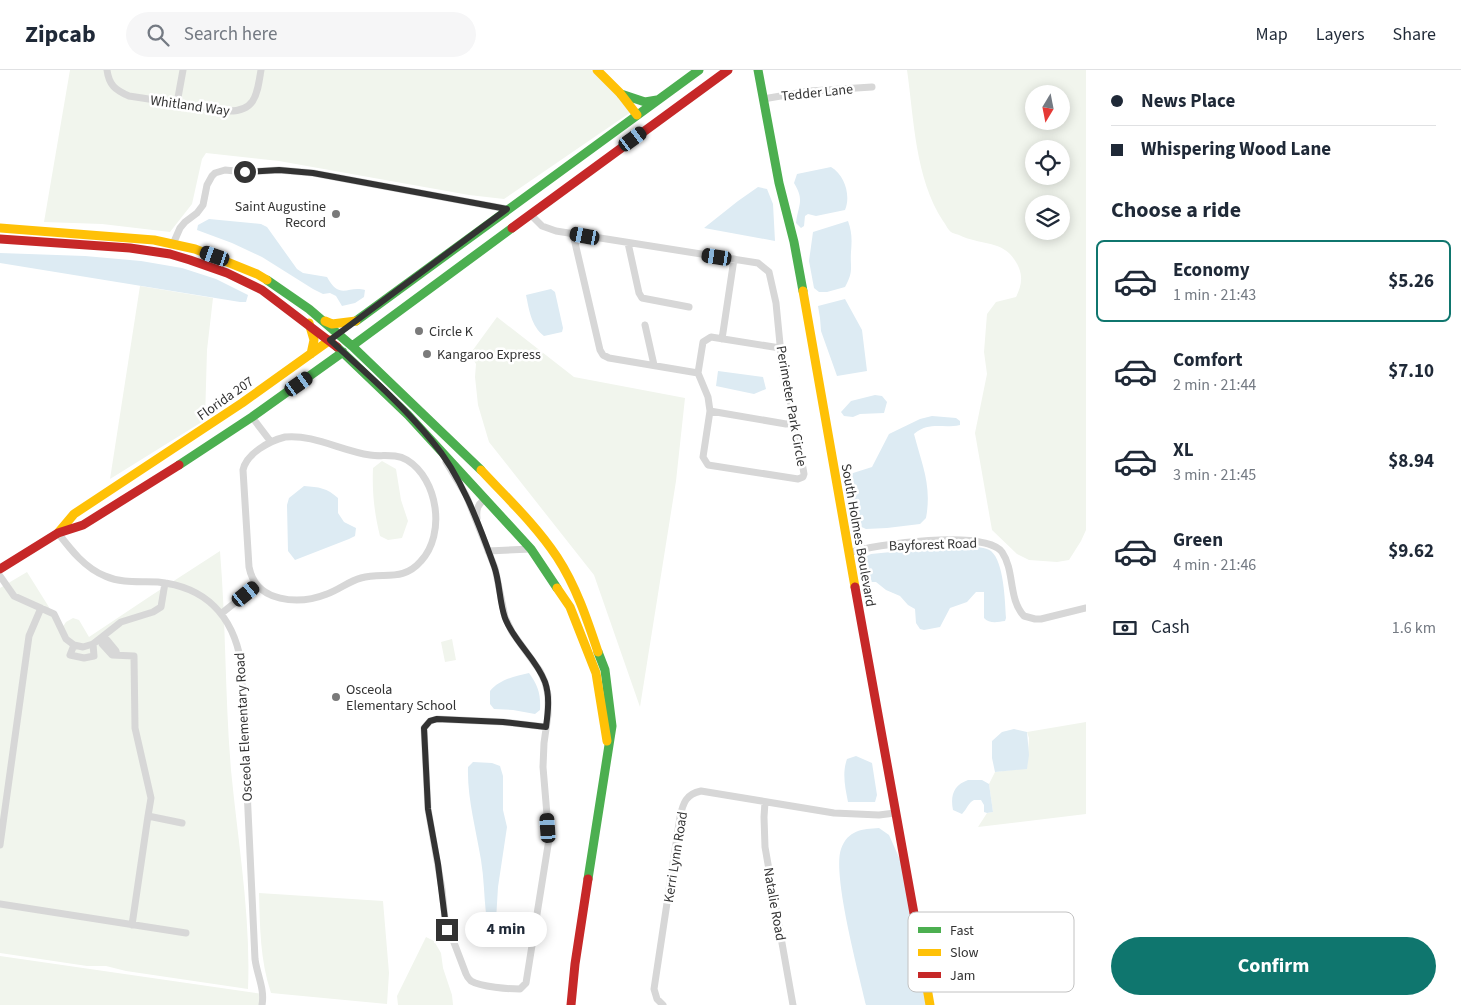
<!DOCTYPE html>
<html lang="en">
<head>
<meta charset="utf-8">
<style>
	body { margin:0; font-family:"Source Sans 3",sans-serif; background:#f6f6f7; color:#1f2937; height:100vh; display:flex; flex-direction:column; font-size:19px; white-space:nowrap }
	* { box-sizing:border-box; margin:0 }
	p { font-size:16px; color:#747a83 }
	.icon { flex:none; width:28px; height:28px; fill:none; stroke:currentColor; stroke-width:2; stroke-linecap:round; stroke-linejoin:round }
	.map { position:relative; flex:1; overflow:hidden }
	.sheet { display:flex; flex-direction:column; background:#fff; width:375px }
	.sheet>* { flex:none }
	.hud { display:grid; align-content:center; height:110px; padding:0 25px; background:#fff }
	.needle { width:32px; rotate:190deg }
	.controls { position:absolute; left:1025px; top:15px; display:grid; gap:10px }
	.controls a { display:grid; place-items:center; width:45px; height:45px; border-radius:50%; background:#fff; box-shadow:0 2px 12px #0003; font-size:25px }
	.end { position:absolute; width:22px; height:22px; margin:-11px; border:6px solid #333; background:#fff; box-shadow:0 0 0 2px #fff }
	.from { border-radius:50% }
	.bubble { position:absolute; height:35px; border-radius:18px; background:#fff; box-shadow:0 2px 12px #0003; font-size:16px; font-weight:700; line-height:35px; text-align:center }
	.car { position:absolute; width:15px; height:30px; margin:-15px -8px; border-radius:6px; box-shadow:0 0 4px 1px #0007; background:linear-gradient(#222 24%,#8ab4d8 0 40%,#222 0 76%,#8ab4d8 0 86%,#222 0) }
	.hud b { display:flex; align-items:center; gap:18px; height:48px; font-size:19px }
	.hud b+b { border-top:1px solid #e0e1e3 }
	.hud i { width:12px; height:12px; background:#1f2937 }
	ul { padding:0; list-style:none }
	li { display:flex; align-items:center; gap:15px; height:82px; margin:0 10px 8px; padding:0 15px; border:2px solid transparent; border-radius:8px }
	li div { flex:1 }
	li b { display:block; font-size:19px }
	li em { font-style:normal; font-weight:700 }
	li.on { border-color:#0f766e }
	li>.icon { width:45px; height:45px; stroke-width:1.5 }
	h2 { padding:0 25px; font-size:22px; line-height:60px }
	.pay { display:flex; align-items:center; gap:12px; height:55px; padding:0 25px; font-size:19px }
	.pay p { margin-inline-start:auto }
	.action { display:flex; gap:10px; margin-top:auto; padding:10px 25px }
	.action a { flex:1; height:58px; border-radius:30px; background:#0f766e; color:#fff; font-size:20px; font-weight:700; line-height:58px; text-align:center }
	header { display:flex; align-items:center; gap:30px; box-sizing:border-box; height:70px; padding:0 25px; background:#fff; border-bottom:1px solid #e0e1e3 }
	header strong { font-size:24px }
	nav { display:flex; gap:28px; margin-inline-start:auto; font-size:18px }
	.search { width:350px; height:45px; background:#f6f6f7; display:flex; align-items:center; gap:12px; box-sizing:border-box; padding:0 18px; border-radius:28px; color:#747a83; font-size:19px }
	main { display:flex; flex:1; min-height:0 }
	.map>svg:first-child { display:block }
	.green { fill:#f1f5ed; fill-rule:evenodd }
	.water { fill:#ddebf3 }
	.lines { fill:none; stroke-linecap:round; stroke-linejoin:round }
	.street { stroke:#d7d7d7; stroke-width:7 }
	.fast { stroke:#4caf50; stroke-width:9 }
	.slow { stroke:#ffc107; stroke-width:9 }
	.jam { stroke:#c62828; stroke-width:9 }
	.route { stroke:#333; stroke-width:6 }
	.poi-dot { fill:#7a7a7a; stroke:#fff; stroke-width:2 }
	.labels { text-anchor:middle; stroke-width:5; stroke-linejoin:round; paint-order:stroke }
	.street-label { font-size:14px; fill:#333; stroke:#fff }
	.poi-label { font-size:14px; fill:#333; stroke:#fff; text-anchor:start }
	.key { fill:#fff; stroke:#c2c2c2; stroke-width:1 }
	.key-label { font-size:14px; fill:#333 }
</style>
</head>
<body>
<header>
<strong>Zipcab</strong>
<div class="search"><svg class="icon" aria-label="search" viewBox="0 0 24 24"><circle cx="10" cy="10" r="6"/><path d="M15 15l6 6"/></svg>Search here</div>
<nav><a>Map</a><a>Layers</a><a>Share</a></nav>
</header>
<main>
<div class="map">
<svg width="1086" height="935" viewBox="0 0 1086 935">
	<rect width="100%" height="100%" fill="#fff"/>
	<path class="green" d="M70,0H591L607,14L631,42L504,129L469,125L279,91L206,83L202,89L192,134L170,162L102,154L44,152Z
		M907,0H1086V460L1081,471L1069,490L1057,492L1029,490L1017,484L992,460L975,363L987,304L984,282L987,244L996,232L1016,227C1021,217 1023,208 1019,198C1006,168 984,177 959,165C956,164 951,163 949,160C947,158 945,153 943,151C915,108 914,49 907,0ZM1034,24H1061V51H1034ZM1034,79H1061V106H1034ZM1034,134H1061V161H1034Z
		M140,216L213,228L207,280L205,350L110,409Z
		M497,247L574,307L685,328L676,411L640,637L594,505L489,372L478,335L475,307L476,294L470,284Z
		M382,391L396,399L401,430L408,451L402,468L388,470L380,466C374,442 372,421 373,398Z
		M220,481C226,554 225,628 231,700C238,773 251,846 248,919L126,901L106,896H87L0,883V518L27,502L62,558L66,552L73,548L79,550L89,567L152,525Z
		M452,569L456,590L445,592L441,572Z
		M1086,652V744L978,757L987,743L993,742L989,714L995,702L1027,698L1029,668L1027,662Z
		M259,823L383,831L389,903L387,934L271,923C260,890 260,857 259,823Z
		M426,867L434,871L441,883L443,898L452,925L453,935H398L397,926Z
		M0,886L263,924L262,935H0Z"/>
	<path class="water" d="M831,97C845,105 851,126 845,140L816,146L808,144L805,146L804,156L801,158L796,153C798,135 805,131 794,113L797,104Z
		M758,117L767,119L773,134L775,171L704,158L738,131Z
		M209,149L261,154L267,157L297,199L303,203L327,207C340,231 348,215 365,220L364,227L355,233L342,236L336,226L330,223L323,224L313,219L262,187L232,173L197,160L198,155Z
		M848,151C852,162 852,170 851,182C850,198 854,201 845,217L827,222H819L814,218L809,191L813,162Z
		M0,183L85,186L141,191L182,198L216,209L248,225L246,232H240L0,193Z
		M551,219L555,222L563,258L562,262L544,266C531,256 529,239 526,225Z
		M845,229L862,260L867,301L837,306L821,261L820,248L818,236Z
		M718,301L763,307L766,319L754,324L716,316Z
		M875,325L882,326L887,332L884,343L860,344L853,347L844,346L841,342L851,331Z
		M932,346L956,348L960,351V355C942,359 930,351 914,364C922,395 932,415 926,448L920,454L887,458L866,459L855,454C852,439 847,420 850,404L872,397L889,364L920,349Z
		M304,416C319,417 327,418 338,428V443L344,452L356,458L355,466L349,469L295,490L288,481L287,435L289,428Z
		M968,476C975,477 986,477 991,481C1004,492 1005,531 1006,548L1005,551C998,552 989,554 984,548V522H976L967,532L950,538L940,557L924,560L920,559L916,553L915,539L908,535L900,526L886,520L876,512H861C859,497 856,491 871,484L941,477Z
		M529,603C538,615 541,625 540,640L535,644L513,640L494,639L490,634V621C499,610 515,606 529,603Z
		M1014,659L1027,662L1029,685L1027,699L995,702L992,688V671L1002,662Z
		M856,686L872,693L877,725L875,732H848C845,717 842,703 847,689Z
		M473,692L492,693L500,696L503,706V740L507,757L498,817L496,850L488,853L486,844C484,826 484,808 481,790C476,759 467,728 468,697Z
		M968,710H982L989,714L993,742L987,743L984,742V735L981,730H974C968,733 967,739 962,744L953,740C950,725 954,715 968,710Z
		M879,758L889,765L901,792L927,935H866C859,904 832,805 841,779C848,760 862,759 879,758Z"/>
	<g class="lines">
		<path class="street" d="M107,0C109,15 115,20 129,26L227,41C256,42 257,24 261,0
			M763,29L810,21L872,17
			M177,33L183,0
			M530,144L542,156L556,161L758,193L769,202L776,233L783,305L794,345L804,404L803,407L798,409L708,395L703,387L710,341L708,327L698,303L703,272L711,267L780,278
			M573,164L600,280L603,285L609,288L698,303
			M628,173L639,223L642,228L689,237
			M173,174L180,158L185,152L197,143L203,135L207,115L212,106L215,103L225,100L245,102L279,100L313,103L507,139
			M645,255L654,295
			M722,269L734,189
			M710,341L786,354L795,353
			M252,347L271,372
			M285,367C313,364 342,381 370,385C382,387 395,383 407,390C438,409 446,464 421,491C403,512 384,502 361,508C349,511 339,520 327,524C299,535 256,533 249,497L243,400C246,384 269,371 285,367Z
			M446,392L466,425L495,498L505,547L512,562L540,601L545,612L548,625V645L544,673L543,697L549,769L526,913L520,919C509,919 481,917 471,911C469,909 467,907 466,904L445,849L442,819L428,739L424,658L430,651L437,649L503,652L546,657
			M477,448C476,439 478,433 486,429
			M58,463C71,480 85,498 105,506C123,514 140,511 158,512C206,517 233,546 241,592L255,889C257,905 265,919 262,935
			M488,481L531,479
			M849,483C874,474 985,459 1002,482C1015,501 1008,529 1024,546L1035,549H1041L1086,538
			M0,506L14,526L54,544L66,569L74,575L83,577L93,574L121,552L153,542L161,537L165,513
			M222,543L257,515
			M101,568L102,574L112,585L134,586L135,658L151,728L148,746
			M102,570H107L116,581L117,585
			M74,575L70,585L84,588L94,586L93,574
			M765,732L764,747L765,777L793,935
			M0,775L29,566L41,538
			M0,834L186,863
			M132,855L148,746L182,753
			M663,935L657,929L654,919L680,747C683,733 686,724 701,721L834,743L879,745L895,743"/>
		<path class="fast" d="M758,0L779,113L794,172L803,221
			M621,24L645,32L657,30
			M267,210L309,239L352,276L481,400
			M356,251L699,0
			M352,276L512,158
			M337,277L408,345L531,479L557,518
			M179,395L252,347L343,282
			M588,809L612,656L605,600L598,582"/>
		<path class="slow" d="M597,0L620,23L637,45
			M0,158L154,170L195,179L257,204L267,210
			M803,221L855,517
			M325,251L332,254L356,251
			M309,253L314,270L311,284
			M481,400C507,428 536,455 557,487C576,516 587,549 598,582
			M58,463L74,444L242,333L330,270
			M557,518L570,537L596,603L607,671
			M915,849L930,935"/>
		<path class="jam" d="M512,158L728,0
			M0,169L130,178L170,184L190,190L227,203L262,220L337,277
			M0,499L58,463L83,455L179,395
			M855,517L915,849
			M571,935L575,894L588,809"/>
	</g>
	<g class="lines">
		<path class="route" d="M245,102L279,100L313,103L507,139L330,270C365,302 402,334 432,371C461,405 479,454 494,496C500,512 499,531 505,548C514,572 536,588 545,612C550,626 548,642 546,657L503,652L437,649L430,651L424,658L428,739L438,794L445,849L447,860"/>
	</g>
	<g class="poi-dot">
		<circle cx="336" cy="144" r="5"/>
		<circle cx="419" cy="261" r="5"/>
		<circle cx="427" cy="284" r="5"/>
		<circle cx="336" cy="627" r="5"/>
	</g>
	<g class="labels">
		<g class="street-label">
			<text transform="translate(817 22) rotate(-6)" y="5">Tedder Lane</text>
			<text transform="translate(190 35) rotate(8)" y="5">Whitland Way</text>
			<text transform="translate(225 328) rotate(-35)" y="5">Florida 207</text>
			<text transform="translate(792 336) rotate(80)" y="5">Perimeter Park Circle</text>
			<text transform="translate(859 465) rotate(80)" y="5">South Holmes Boulevard</text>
			<text transform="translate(933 474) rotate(-2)" y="5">Bayforest Road</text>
			<text transform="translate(243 657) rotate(-93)" y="5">Osceola Elementary Road</text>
			<text transform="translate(675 787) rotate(-81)" y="5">Kerri Lynn Road</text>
			<text transform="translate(775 834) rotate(80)" y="5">Natalie Road</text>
		</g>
		<g class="poi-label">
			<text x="326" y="141" text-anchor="end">Saint Augustine<tspan x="326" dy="16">Record</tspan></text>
			<text x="429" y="266">Circle K</text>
			<text x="437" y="289">Kangaroo Express</text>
			<text x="346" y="624">Osceola<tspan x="346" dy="16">Elementary School</tspan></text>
		</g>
	</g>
	<rect x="908" y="842" width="166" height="80" rx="8" class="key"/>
	<rect x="918" y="857" width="23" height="6" fill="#4caf50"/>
	<rect x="918" y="879" width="23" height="7" fill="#ffc107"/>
	<rect x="918" y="902" width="23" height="6" fill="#c62828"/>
	<g class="key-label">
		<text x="950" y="865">Fast</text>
		<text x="950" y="887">Slow</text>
		<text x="950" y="910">Jam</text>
	</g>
</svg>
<div class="controls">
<a><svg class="needle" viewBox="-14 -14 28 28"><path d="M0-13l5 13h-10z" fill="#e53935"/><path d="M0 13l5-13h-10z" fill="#747a83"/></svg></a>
<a><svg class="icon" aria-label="locate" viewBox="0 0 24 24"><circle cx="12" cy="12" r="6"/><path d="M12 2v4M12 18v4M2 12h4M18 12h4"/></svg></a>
<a><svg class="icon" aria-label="layers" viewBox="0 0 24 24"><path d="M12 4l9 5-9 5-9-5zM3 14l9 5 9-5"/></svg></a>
</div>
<i class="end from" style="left:245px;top:102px"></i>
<i class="end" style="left:447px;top:860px"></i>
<div class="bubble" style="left:465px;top:842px;width:82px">4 min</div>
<i class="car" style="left:633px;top:69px;rotate:54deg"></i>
<i class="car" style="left:585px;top:166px;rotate:281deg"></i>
<i class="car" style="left:215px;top:186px;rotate:289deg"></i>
<i class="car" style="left:717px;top:187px;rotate:279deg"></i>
<i class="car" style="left:299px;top:314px;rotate:55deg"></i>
<i class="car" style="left:246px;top:524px;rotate:51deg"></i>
<i class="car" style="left:548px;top:758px;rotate:356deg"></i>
</div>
<section class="sheet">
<div class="hud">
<b><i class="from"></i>News Place</b>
<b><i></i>Whispering Wood Lane</b>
</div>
<h2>Choose a ride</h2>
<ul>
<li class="on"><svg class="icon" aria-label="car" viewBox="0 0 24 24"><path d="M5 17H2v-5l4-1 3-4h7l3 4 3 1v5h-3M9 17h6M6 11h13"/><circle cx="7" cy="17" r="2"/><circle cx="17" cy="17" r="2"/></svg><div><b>Economy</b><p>1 min · 21:43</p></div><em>$5.26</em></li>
<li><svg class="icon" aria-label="car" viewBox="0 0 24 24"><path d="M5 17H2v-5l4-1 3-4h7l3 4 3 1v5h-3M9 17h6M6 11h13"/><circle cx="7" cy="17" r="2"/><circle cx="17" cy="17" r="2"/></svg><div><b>Comfort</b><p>2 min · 21:44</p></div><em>$7.10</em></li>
<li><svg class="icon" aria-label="car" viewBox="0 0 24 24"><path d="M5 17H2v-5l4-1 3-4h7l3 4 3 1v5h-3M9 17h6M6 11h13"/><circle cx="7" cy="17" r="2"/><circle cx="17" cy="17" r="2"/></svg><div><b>XL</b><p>3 min · 21:45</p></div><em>$8.94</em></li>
<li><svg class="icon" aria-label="car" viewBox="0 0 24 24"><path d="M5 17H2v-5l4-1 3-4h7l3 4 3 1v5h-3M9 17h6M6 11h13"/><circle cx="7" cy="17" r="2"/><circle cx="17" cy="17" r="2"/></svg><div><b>Green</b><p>4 min · 21:46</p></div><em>$9.62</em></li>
</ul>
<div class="pay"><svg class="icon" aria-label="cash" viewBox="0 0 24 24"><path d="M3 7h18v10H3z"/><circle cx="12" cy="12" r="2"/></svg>Cash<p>1.6 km</p></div>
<div class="action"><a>Confirm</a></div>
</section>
</main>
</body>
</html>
